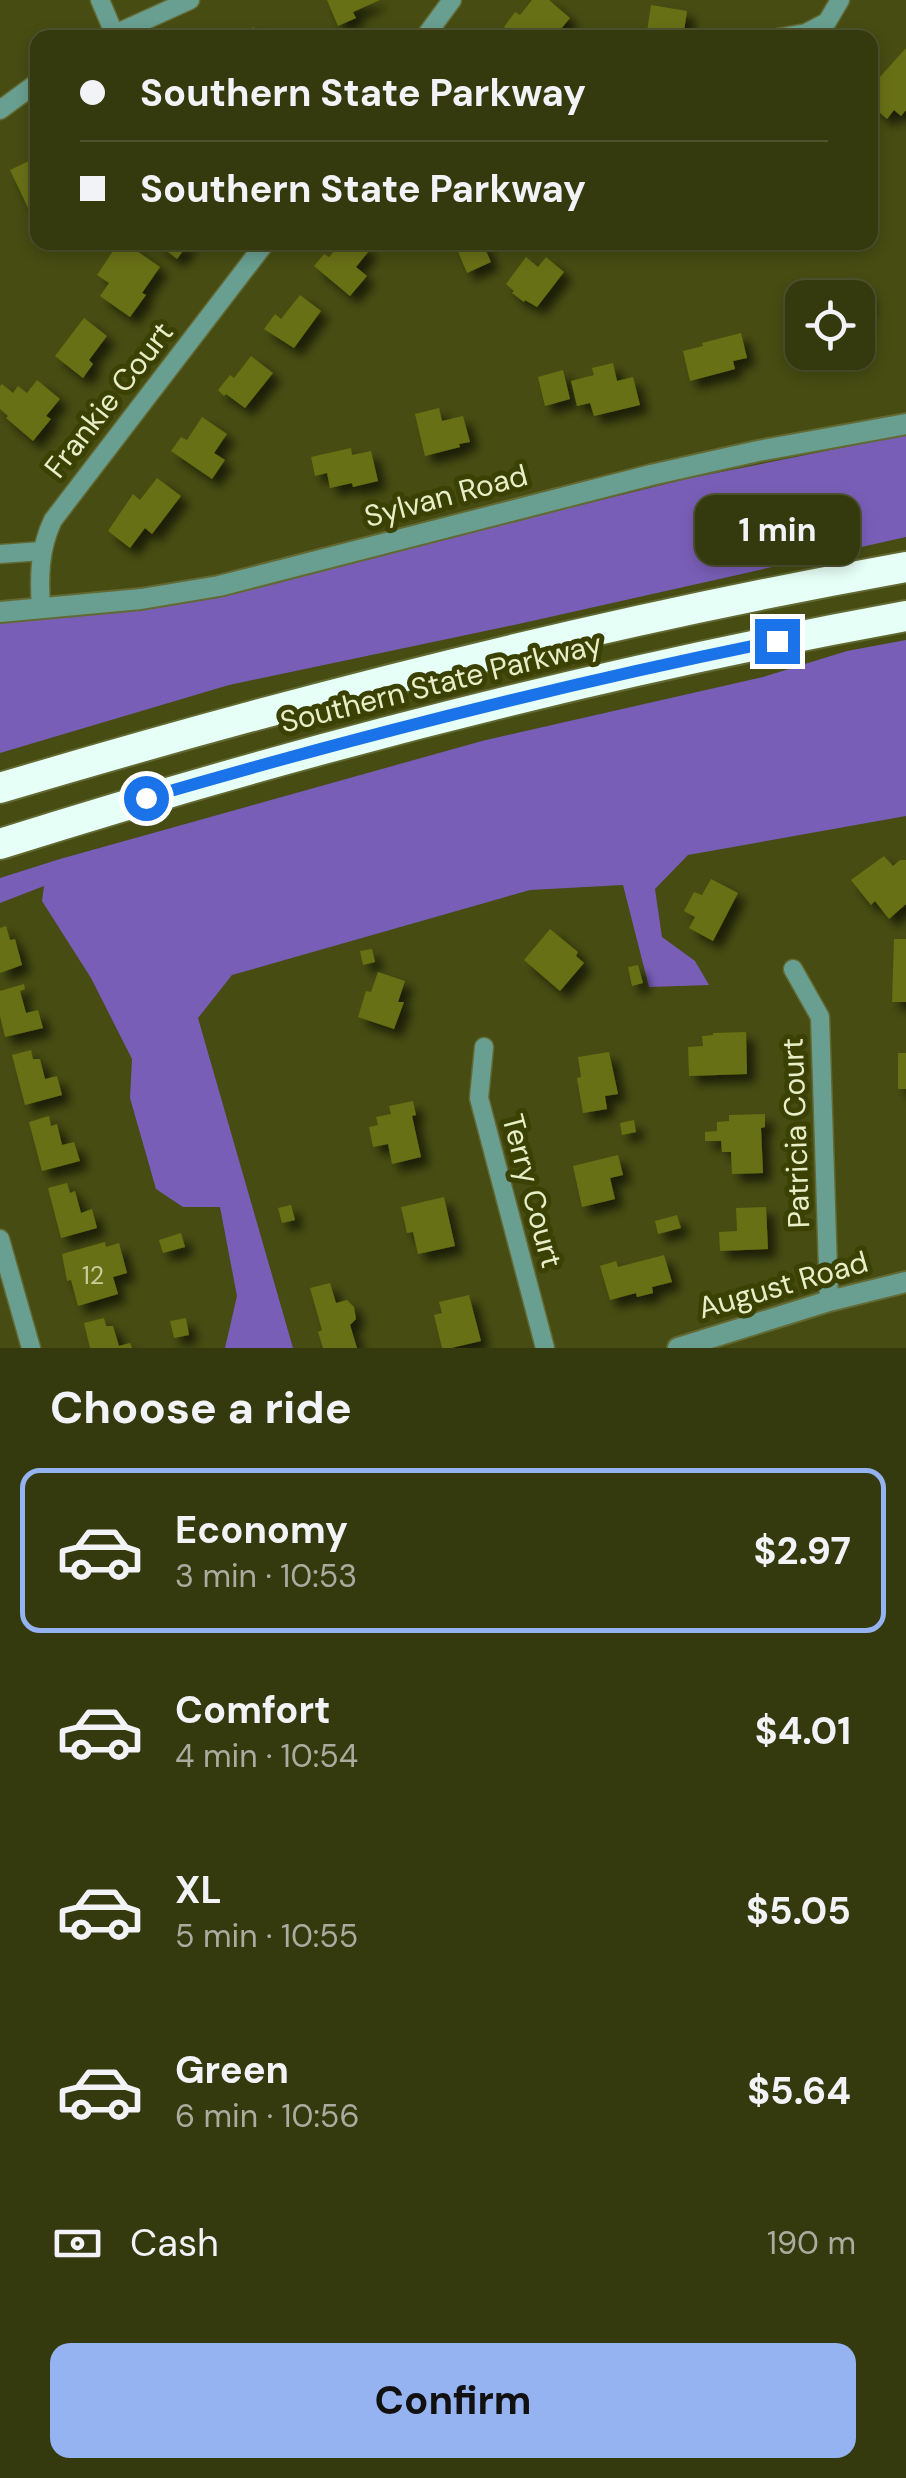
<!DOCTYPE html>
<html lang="en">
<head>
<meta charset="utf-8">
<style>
	body { margin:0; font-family:"DM Sans",sans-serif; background:#3c4017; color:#f1f3f6; height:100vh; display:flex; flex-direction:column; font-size:38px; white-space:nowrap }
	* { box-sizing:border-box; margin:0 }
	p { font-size:32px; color:#a9ac9e }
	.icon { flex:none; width:55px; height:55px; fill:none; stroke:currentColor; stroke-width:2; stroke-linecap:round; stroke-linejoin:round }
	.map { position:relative; height:1348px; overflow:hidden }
	.panel { display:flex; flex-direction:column; background:#34390e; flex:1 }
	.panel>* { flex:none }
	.hud { position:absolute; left:30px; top:30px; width:848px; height:220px; border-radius:20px; box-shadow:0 5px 15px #0003,0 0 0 2px #4e532e; display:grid; align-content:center; height:220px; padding:0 50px; background:#34390e }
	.buttons { position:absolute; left:785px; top:280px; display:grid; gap:20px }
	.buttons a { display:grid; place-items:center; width:90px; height:90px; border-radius:20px; background:#34390e; box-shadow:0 5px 15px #0003,0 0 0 2px #4e532e; font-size:50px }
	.end { position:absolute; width:45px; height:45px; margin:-22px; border:12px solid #1a73e8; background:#fff; box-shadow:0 0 0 5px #fff }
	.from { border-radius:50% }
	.bubble { position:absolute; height:70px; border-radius:20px; background:#34390e; box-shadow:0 5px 15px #0003,0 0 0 2px #4e532e; font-size:32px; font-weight:700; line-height:70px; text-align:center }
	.hud b { display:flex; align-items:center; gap:35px; height:95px; font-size:38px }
	.hud b+b { border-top:2px solid #4e532e }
	.hud i { width:25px; height:25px; background:#f1f3f6 }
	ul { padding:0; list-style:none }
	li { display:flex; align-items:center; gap:30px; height:165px; margin:0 20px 15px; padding:0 30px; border:5px solid transparent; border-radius:20px }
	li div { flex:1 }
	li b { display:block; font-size:38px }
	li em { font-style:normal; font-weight:700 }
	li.current { border-color:#95b2f1 }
	li>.icon { width:90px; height:90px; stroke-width:1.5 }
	h2 { padding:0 50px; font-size:45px; line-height:120px }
	.pay { display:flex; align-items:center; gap:25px; height:110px; padding:0 50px; font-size:38px }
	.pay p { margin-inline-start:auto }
	.cta { display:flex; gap:20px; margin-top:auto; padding:20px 50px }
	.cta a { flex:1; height:115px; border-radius:20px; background:#95b2f1; color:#111; font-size:40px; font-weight:700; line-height:115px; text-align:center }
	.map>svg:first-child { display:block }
	.green { fill:#795eb7 }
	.building { fill:#677012; filter:url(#shadow) }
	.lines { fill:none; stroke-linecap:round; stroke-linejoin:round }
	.minor-casing { stroke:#636933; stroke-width:21 }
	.tertiary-casing { stroke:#636933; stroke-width:24 }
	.motorway-casing { stroke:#636933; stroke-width:34 }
	.minor { stroke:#689f90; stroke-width:18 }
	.tertiary { stroke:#689f90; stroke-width:20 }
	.motorway { stroke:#e6fff7; stroke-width:30 }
	.route { stroke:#1a73e8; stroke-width:12 }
	.labels { text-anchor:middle; stroke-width:10; stroke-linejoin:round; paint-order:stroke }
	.number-label { font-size:25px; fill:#c7ce9a }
	.street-label { font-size:30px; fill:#e7eec8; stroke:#3b4103 }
</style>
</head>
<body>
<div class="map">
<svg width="906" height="1348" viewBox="0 0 906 1348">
	<defs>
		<filter id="shadow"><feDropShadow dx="8" dy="8" stdDeviation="5" flood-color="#0009"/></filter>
	</defs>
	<rect width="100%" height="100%" fill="#464c12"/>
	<path class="green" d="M906,435V537L523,623L229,685L0,753V621L222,594L686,479Z
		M906,640V816L688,855L655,889L662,937L695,961L709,985L649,987L623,885L530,890L232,975L198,1018L293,1348H225L237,1296L220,1207H183L156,1189L130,1098L132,1059L91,978L42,901L44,886L0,903V878L60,859L482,741L763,677L847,651Z"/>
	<path class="building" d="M327,0H380L353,12L356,18L338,26Z
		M532,0H549L570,18L556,35L549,29L543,38H518L504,27L515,12L520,15Z
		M651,5L687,11L683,38H646Z
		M254,27L258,38H227V37Z
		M906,48V110L901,116L894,110L887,119L870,104V88Z
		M33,159L36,165L38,164V210L31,214L10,170Z
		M119,242H124L160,267L142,293L146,295L130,317L100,296L109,283L97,275Z
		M155,242H186L188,244L177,259Z
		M342,242H358L369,251L356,267L367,276L350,296L314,266L324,254L329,257Z
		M454,242H482L491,262L467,273Z
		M526,257L538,267L546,257L564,272L537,307L525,300L524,302L512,293L514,291L506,284Z
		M864,288L868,308L861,309L865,326L858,327V298L831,296Z
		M300,295L321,311L294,348L264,329L275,314L281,319Z
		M802,315V345L799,346L793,317Z
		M84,318L107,336L89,360L93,364L83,378L55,356Z
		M741,333L747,358L733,361L735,369L690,381L683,351L703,346L702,343Z
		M251,356L273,373L245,408L226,394L224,396L218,390L230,375L234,378Z
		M613,363L617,381L633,377L640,405L594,416L590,403L577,406L571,381L594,375L592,368Z
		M563,370L570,399L545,406L538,377Z
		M37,380L60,399L46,416L51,419L33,441L6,418L8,416L0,409V386L2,384L13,393L18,386L27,393Z
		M439,408L442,421L463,416L470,442L459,444L460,447L425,456L415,414Z
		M202,417L227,434L214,453L225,460L212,479L171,451L181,437L187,440Z
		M351,448L352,455L371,451L378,481L353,487L352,483L330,488L327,473L315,476L311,457Z
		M157,478L181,496L152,534L145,528L130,548L108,531L133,494L140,500Z
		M884,856L893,866L900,860H906V904L889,919L875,901L871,905L851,880Z
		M711,879L738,893L713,941L689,928L695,917L684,911L694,892L702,895Z
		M6,926L10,940L15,939L22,965L0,973V928Z
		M550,929L578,952L576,956L584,963L560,991L524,960Z
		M894,939H906V1002H892Z
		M372,949L375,962L363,965L360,951Z
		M638,965L643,983L632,986L628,967Z
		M378,972L405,981L398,1002H404L394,1029L358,1017L366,991L371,992Z
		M24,984L25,989L20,991L26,1013L38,1010L43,1028L5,1037L0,1016V991Z
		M746,1032L747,1074L689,1076L688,1047L703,1046L702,1036L713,1035V1033Z
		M31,1050L33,1059H40L45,1079L57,1076L62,1095L25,1105L12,1055Z
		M609,1052L618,1094L605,1096L607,1109L583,1113L577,1078L581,1077L578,1057Z
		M898,1053H906V1089H898Z
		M413,1101L416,1115L412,1116L421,1157L392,1164L388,1144L373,1147L369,1127L378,1125L376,1117L391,1114L389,1106Z
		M765,1114V1127L761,1128L763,1173L732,1174L731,1152H722L721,1141H705V1132L717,1131V1122L729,1121V1115Z
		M49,1116L51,1126L57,1124L62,1145L74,1142L80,1161L42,1171L29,1122Z
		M634,1120L636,1132L622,1135L620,1123Z
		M618,1155L623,1175L610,1178L615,1199L582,1207L573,1166Z
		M67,1183L70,1193L75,1191L81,1213L92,1209L97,1228L61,1238L48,1188Z
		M444,1197L455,1246L418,1254L413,1232L407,1233L401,1207Z
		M291,1205L295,1220L282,1223L278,1208Z
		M766,1207L768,1249L720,1251L719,1232L737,1231L736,1208Z
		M677,1215L681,1228L658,1234L655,1221Z
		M181,1233L185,1247L163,1253L159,1240Z
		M105,1242L106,1247L119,1243L127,1273L113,1277L118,1294L78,1306L71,1280L67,1281L62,1254Z
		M664,1255L672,1282L652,1287L653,1293L637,1297L636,1293L610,1300L600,1266L616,1261L618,1267Z
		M330,1283L336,1303L347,1300L354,1307L356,1319L350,1325L357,1348H323L318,1332L322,1330L310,1288Z
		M469,1295L481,1341L451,1348H442L434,1315L442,1313L439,1302Z
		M104,1318L106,1326H113L119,1346L130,1343L132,1348H90L84,1323Z
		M186,1318L189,1335L174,1338L170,1321Z"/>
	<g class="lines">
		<g class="minor-casing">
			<path id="minor" d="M100,0L114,33
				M106,38L190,0
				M424,38L452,0
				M777,38L806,33L827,22L840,0
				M0,110L38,82
				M0,554L42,551
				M41,609C39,578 39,549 53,520L266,242
				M793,969L820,1017L829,1301
				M484,1047L479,1098L545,1348
				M0,1239L31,1348"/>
		</g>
		<g class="tertiary-casing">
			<path id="tertiary" d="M0,612L141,599L219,586L651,475L758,451L906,424
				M678,1348L829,1301L906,1282"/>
		</g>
		<g class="motorway-casing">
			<path id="motorway" d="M0,788C298,699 600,622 906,567
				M0,844C298,750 599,672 906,616"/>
		</g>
		<use href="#minor" class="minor"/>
		<use href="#tertiary" class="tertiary"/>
		<use href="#motorway" class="motorway"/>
	</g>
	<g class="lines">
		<path class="route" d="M146,798C355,737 564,684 777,641"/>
	</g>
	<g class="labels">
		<g class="number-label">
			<text x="93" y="1284">12</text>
		</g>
		<g class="street-label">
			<text transform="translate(109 400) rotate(-52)" y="10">Frankie Court</text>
			<text transform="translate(446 496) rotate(-15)" y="10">Sylvan Road</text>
			<text transform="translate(441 683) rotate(-14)" y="10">Southern State Parkway</text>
			<text transform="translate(796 1133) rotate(-92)" y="10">Patricia Court</text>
			<text transform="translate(532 1191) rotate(75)" y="10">Terry Court</text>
			<text transform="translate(783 1285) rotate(-16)" y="10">August Road</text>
		</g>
	</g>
</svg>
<div class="buttons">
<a><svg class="icon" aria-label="locate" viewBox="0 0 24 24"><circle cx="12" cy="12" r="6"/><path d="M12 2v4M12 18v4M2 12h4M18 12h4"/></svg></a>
</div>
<i class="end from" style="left:146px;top:798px"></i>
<i class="end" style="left:777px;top:641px"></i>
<div class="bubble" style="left:695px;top:495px;width:165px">1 min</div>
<div class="hud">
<b><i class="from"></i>Southern State Parkway</b>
<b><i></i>Southern State Parkway</b>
</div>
</div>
<section class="panel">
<h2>Choose a ride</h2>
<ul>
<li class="current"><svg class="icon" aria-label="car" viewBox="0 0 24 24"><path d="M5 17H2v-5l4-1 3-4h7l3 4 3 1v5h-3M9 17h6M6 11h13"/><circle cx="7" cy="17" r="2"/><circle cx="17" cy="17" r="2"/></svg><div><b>Economy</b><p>3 min · 10:53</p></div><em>$2.97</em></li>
<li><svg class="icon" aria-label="car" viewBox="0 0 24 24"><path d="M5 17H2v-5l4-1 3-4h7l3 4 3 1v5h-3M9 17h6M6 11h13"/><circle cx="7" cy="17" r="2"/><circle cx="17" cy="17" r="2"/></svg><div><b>Comfort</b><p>4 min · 10:54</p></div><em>$4.01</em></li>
<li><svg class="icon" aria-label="car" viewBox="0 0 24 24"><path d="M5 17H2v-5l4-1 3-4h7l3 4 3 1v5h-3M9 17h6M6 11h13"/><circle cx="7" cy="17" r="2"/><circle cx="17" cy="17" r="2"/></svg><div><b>XL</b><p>5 min · 10:55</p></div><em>$5.05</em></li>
<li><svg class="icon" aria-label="car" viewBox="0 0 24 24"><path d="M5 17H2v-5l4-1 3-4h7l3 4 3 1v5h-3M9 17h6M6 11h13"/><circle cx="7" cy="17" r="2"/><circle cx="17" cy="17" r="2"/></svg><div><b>Green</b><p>6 min · 10:56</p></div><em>$5.64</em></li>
</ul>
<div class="pay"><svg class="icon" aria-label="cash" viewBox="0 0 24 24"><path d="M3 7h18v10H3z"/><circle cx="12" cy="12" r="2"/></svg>Cash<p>190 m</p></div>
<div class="cta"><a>Confirm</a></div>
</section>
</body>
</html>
